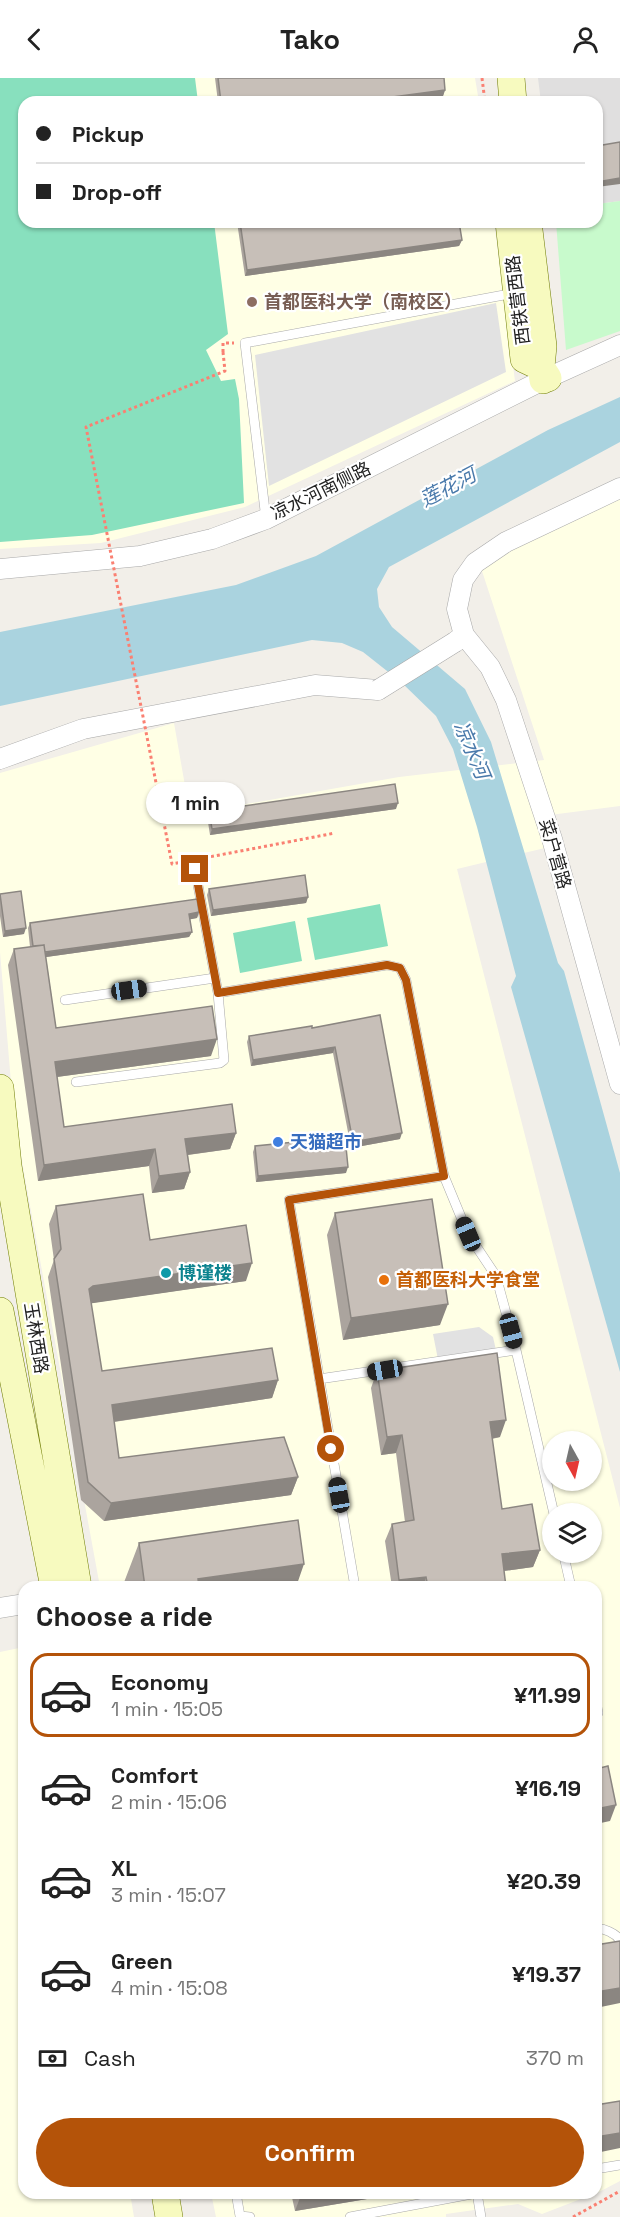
<!DOCTYPE html>
<html lang="en">
<head>
<meta charset="utf-8">
<style>
	body { margin:0; font-family:"Space Grotesk","Noto Sans SC",sans-serif; background:#f2f2f2; color:#222; height:100vh; display:flex; flex-direction:column; font-size:22px; white-space:nowrap }
	* { box-sizing:border-box; margin:0 }
	p { font-size:20px; color:#767676 }
	.icon { flex:none; width:33px; height:33px; fill:none; stroke:currentColor; stroke-width:2; stroke-linecap:round; stroke-linejoin:round }
	.map { position:relative; flex:1; overflow:hidden }
	.sheet { position:absolute; left:18px; top:1503px; width:584px; height:618px; display:flex; flex-direction:column; background:#fff; border-radius:18px; box-shadow:0 2px 4px #0004 }
	.sheet>* { flex:none }
	.banner { position:absolute; left:18px; top:18px; width:585px; height:132px; border-radius:18px; box-shadow:0 2px 4px #0004; display:grid; align-content:center; height:132px; padding:0 18px; background:#fff }
	.needle { width:39px; rotate:172deg }
	.buttons { position:absolute; left:542px; top:1353px; display:grid; gap:12px }
	.buttons a { display:grid; place-items:center; width:60px; height:60px; border-radius:50%; background:#fff; box-shadow:0 2px 4px #0004; font-size:30px }
	.end { position:absolute; width:27px; height:27px; margin:-14px; border:8px solid #b45309; background:#fff; box-shadow:0 0 0 3px #fff }
	.from { border-radius:50% }
	.bubble { position:absolute; height:42px; border-radius:21px; background:#fff; box-shadow:0 2px 4px #0004; font-size:20px; font-weight:700; line-height:42px; text-align:center }
	.car { position:absolute; width:18px; height:36px; margin:-18px -9px; border-radius:8px; box-shadow:0 0 4px 2px #0007; background:linear-gradient(#222 24%,#8ab4d8 0 40%,#222 0 76%,#8ab4d8 0 86%,#222 0) }
	.banner b { display:flex; align-items:center; gap:21px; height:57px; font-size:22px }
	.banner b+b { border-top:2px solid #e0e0e0 }
	.banner i { width:15px; height:15px; background:#222 }
	ul { padding:0; list-style:none }
	li { display:flex; align-items:center; gap:18px; height:84px; margin:0 12px 9px; padding:0 6px; border:3px solid transparent; border-radius:18px }
	li div { flex:1 }
	li b { display:block; font-size:22px }
	li em { font-style:normal; font-weight:700 }
	li.on { border-color:#b45309 }
	li>.icon { width:54px; height:54px; stroke-width:1.5 }
	h2 { padding:0 18px; font-size:27px; line-height:72px }
	.pay { display:flex; align-items:center; gap:15px; height:66px; padding:0 18px; font-size:22px }
	.pay p { margin-inline-start:auto }
	.cta { display:flex; gap:12px; margin-top:auto; padding:12px 18px }
	.cta a { flex:1; height:69px; border-radius:36px; background:#b45309; color:#fff; font-size:24px; font-weight:700; line-height:69px; text-align:center }
	header { display:flex; justify-content:space-between; align-items:center; height:78px; padding:0 18px; background:#fff; font-size:27px; font-weight:700 }
	.map>svg:first-child { display:block }
	.residential { fill:#e0dfdf }
	.education { fill:#ffffe5; fill-rule:evenodd }
	.park { fill:#c8facc }
	.pitch { fill:#88e0be }
	.parking { fill:#e2e2e2 }
	.water { fill:#aad3df }
	.lines { fill:none; stroke-linecap:round; stroke-linejoin:round }
	.lane-casing { stroke:#a9a9a9; stroke-width:10 }
	.street-casing { stroke:#a9a9a9; stroke-width:21 }
	.secondary-casing { stroke:#707d05; stroke-width:28 }
	.path { stroke:#fa8072; stroke-width:3; stroke-dasharray:3 3; stroke-linecap:butt }
	.lane { stroke:#fff; stroke-width:9 }
	.street { stroke:#fff; stroke-width:20 }
	.secondary { stroke:#f7fabf; stroke-width:27 }
	.street-bridge-casing { stroke:#a9a9a9; stroke-width:21; stroke-linecap:butt }
	.path-bridge { stroke:#fa8072; stroke-width:3; stroke-dasharray:3 3; stroke-linecap:butt }
	.street-bridge { stroke:#fff; stroke-width:20 }
	.wall { fill:#aba49e }
	.shaded-wall { fill:#8b8681 }
	.building { fill:#c7bfb8; stroke:#8b8681; stroke-width:1.5 }
	.route { stroke:#b45309; stroke-width:8 }
	.education-dot { fill:#8d6e63; stroke:#fff; stroke-width:2 }
	.shop-dot { fill:#3f7fe0; stroke:#fff; stroke-width:2 }
	.culture-dot { fill:#0f9aa8; stroke:#fff; stroke-width:2 }
	.food-dot { fill:#e8710a; stroke:#fff; stroke-width:2 }
	.labels { text-anchor:middle; stroke-width:4.5; stroke-linejoin:round; paint-order:stroke }
	.street-label { font-size:18px; fill:#222; stroke:#fff }
	.education-label { font-size:18px; font-weight:bold; fill:#785e54; stroke:#fff; text-anchor:start }
	.shop-label { font-size:18px; font-weight:bold; fill:#366cbe; stroke:#fff; text-anchor:start }
	.culture-label { font-size:18px; font-weight:bold; fill:#0d838f; stroke:#fff; text-anchor:start }
	.food-label { font-size:18px; font-weight:bold; fill:#c56008; stroke:#fff; text-anchor:start }
	.water-label { font-size:20px; font-style:italic; fill:#4a7aab; stroke:#fff }
</style>
</head>
<body>
<header><svg class="icon" aria-label="back" viewBox="0 0 24 24"><path d="M15 5l-7 7 7 7"/></svg>Tako<svg class="icon" aria-label="person" viewBox="0 0 24 24"><circle cx="12" cy="8" r="4"/><path d="M4 21q1-7 8-7t8 7"/></svg></header>
<div class="map">
<svg width="620" height="2139" viewBox="0 0 620 2139">
	<rect width="100%" height="100%" fill="#f2efe9"/>
	<path class="residential" d="M538,0H620V123L597,126V24H541Z"/>
	<path class="education" d="M0,0H475L479,24H24V144H494L515,303L245,429L101,465L0,471Z
		M620,420V728L542,738L545,770L457,791L620,1430V2103L599,2114L542,2136L518,2126L446,2136V2139H216L211,2115H596V1509H100L14,1040L0,874V695L174,645L190,736L399,699L544,682L481,490L498,478ZM552,1364H591V1402H552ZM552,1436H591V1474H552Z
		M24,1569V2115H130L134,2139H0V1574Z"/>
	<path class="park" d="M620,123V253L566,272L556,144H597V126Z"/>
	<path class="pitch" d="M0,0H195L198,24H24V144H214L228,256L206,272L221,303L235,301L239,321L244,425L92,457L0,464Z
		M380,826L388,868L315,882L307,840Z
		M295,843L302,883L240,895L233,855Z"/>
	<path class="parking" d="M496,225L506,294L269,408L255,277Z
		M479,1249L493,1259L500,1290L492,1299L443,1307L433,1256Z"/>
	<path class="water" d="M620,319V364L389,489L377,511L379,529L392,549L465,611L491,664L558,885L564,893L620,1095V1294L511,909L516,898L477,749L453,671L436,638L401,604L363,574L342,565L312,562L0,628V554L236,507L316,478L548,352Z"/>
	<g class="lines">
		<g class="lane-casing">
			<path id="lane" d="M266,441L245,265L515,215
				M218,915L387,887L400,890L406,902L444,1098L468,1156L496,1198L516,1272L554,1436
				M65,922L215,900
				M76,1004L220,985L224,982L218,915L195,791
				M319,1301L516,1272
				M563,1474L571,1509
				M355,1509L289,1122L444,1098
				M596,1623L598,1635L596,1640
				M596,1851C604,1850 615,1855 620,1862
				M596,2091L620,2087
				M236,2115L240,2138L250,2139
				M477,2115L481,2139
				M350,2139L477,2115"/>
		</g>
		<g class="street-casing">
			<path id="street" d="M0,491L140,478L212,461L266,441L543,302L620,267
				M464,557L457,531L463,502L475,485L506,464L620,410
				M455,564L464,557L490,589L506,622L552,761L620,1006
				M0,681L83,651L315,607L378,612
				M0,1530L24,1526"/>
		</g>
		<g class="secondary-casing">
			<path id="secondary" d="M511,0L513,24
				M509,144L524,281L541,289L543,302
				M528,144L543,268L541,289L548,300
				M0,1010L8,1088L78,1509
				M0,1233L54,1509
				M165,2115L169,2139"/>
		</g>
		<path class="path" d="M482,0L485,24
			M223,274V265H234
			M288,764L335,755
			M573,2139L620,2113"/>
		<use href="#lane" class="lane"/>
		<use href="#street" class="street"/>
		<use href="#secondary" class="secondary"/>
		<g class="street-bridge-casing">
			<path id="street-bridge" d="M378,612L455,564"/>
		</g>
		<path class="path-bridge" d="M223,274L225,293L86,349L172,786L288,764"/>
		<use href="#street-bridge" class="street-bridge"/>
	</g>
	<path class="wall" d="M215,0H444L445,12L443,18L396,24H218Z
		M237,144H459L462,162L459,168L245,198Z
		M396,731L210,757L207,738L209,733Z
		M209,811L308,819L306,825L211,838L207,817Z
		M0,816L24,856L3,859L0,838Z
		M199,834L197,840L190,841L192,854L189,859L46,879L56,950L211,978L57,999L64,1049L236,1055L230,1071L188,1077L190,1094L184,1111L152,1115L149,1088L38,1103L8,887L14,871L30,869L28,850L30,845Z
		M380,937L400,1061L351,1070L333,975L251,988L247,964L249,958L312,950Z
		M255,1068L346,1095L256,1104L253,1074Z
		M56,1128L150,1162L246,1203L91,1225L102,1293L278,1302L272,1320L114,1344L119,1380L298,1399L291,1417L104,1443L81,1422L48,1199L54,1182L49,1146Z
		M335,1135L440,1247L343,1262L327,1157Z
		M377,1293L500,1359L492,1361L502,1431L540,1472L533,1489L504,1493L506,1509H392L385,1463L392,1446L405,1444L396,1375L381,1377L371,1310Z
		M139,1465L296,1509H123V1507Z
		M291,2115H386L385,2118L295,2133Z"/>
	<path class="shaded-wall" d="M445,12L443,18L396,24H355Z
		M620,100V106L597,109V104Z
		M462,162L459,168L245,198L247,192Z
		M398,725L396,731L210,757L212,751Z
		M308,819L306,825L211,838L213,832Z
		M199,834L197,840L187,842L189,836Z
		M26,850L24,856L3,859L5,853Z
		M192,854L189,859L32,881L34,876Z
		M217,961L211,978L49,1000L55,984Z
		M335,969L333,975L251,988L253,982Z
		M236,1055L230,1071L179,1078L185,1061Z
		M402,1055L400,1061L351,1070L353,1064Z
		M155,1071L149,1088L38,1103L44,1087Z
		M348,1089L346,1095L256,1104L258,1098Z
		M190,1094L184,1111L152,1115L159,1098Z
		M252,1185L246,1203L87,1226L89,1211L93,1208Z
		M448,1226L440,1247L343,1262L351,1240Z
		M278,1302L272,1320L105,1345L112,1327Z
		M506,1342L500,1359L483,1362L490,1344Z
		M402,1357L396,1375L381,1377L387,1359Z
		M298,1399L291,1417L104,1443L111,1425Z
		M540,1472L533,1489L496,1494L502,1476Z
		M304,1486L296,1509H195L198,1501Z
		M426,1499L423,1509H397L399,1502Z
		M616,1727L610,1743L596,1746V1731Z
		M620,1910V1925L596,1930V1914Z
		M620,2055V2070L596,2075V2059Z
		M310,2115H386L385,2118L295,2133L301,2117Z"/>
	<path class="building" d="M218,0H444L445,12L355,24H221Z
		M620,64V100L597,104V68Z
		M240,144H459L462,162L247,192Z
		M395,706L398,725L212,751L209,733Z
		M305,797L308,819L213,832L209,811Z
		M21,813L26,850L5,853L0,816Z
		M197,821L199,834L189,836L192,854L45,874L44,867L33,868L30,845Z
		M44,867L56,950L212,928L217,961L55,984L64,1049L232,1026L236,1055L185,1061L190,1094L159,1098L155,1071L44,1087L14,871Z
		M380,937L402,1055L353,1064L335,969L253,982L249,958L312,948V950Z
		M345,1059L348,1089L258,1098L255,1068Z
		M143,1116L150,1162L246,1147L252,1185L93,1208L89,1211L102,1293L272,1270L278,1302L112,1327L119,1380L284,1359L298,1399L111,1425L88,1404L54,1181L61,1171L56,1128Z
		M432,1121L448,1226L351,1240L335,1135Z
		M497,1275L506,1342L490,1344L502,1431L532,1426L540,1472L502,1476L506,1509H428L426,1499L399,1502L392,1446L414,1442L402,1357L387,1359L377,1293Z
		M298,1442L304,1486L198,1501L199,1509H145L139,1465Z
		M608,1688L616,1727L596,1731V1691Z
		M620,1863V1910L596,1914V1867Z
		M620,2023V2055L596,2059V2027Z"/>
	<g class="lines">
		<path class="route" d="M195,791L218,915L387,887L400,890L406,902L444,1098L289,1122L331,1371"/>
	</g>
	<circle class="education-dot" cx="252" cy="224" r="6"/>
	<circle class="shop-dot" cx="278" cy="1064" r="6"/>
	<circle class="culture-dot" cx="166" cy="1195" r="6"/>
	<circle class="food-dot" cx="384" cy="1202" r="6"/>
	<g class="labels">
		<g class="street-label">
			<text transform="translate(518 222) rotate(-97)" y="6">西铁营西路</text>
			<text transform="translate(321 413) rotate(-26)" y="6">凉水河南侧路</text>
			<text transform="translate(555 776) rotate(74)" y="6">菜户营路</text>
			<text transform="translate(36 1260) rotate(81)" y="6">玉林西路</text>
		</g>
		<g class="education-label">
			<text x="264" y="230">首都医科大学（南校区）</text>
		</g>
		<g class="shop-label">
			<text x="290" y="1070">天猫超市</text>
		</g>
		<g class="culture-label">
			<text x="178" y="1201">博谨楼</text>
		</g>
		<g class="food-label">
			<text x="396" y="1208">首都医科大学食堂</text>
		</g>
		<g class="water-label">
			<text transform="translate(448 409) rotate(-28)" y="7">莲花河</text>
			<text transform="translate(472 672) rotate(67)" y="7">凉水河</text>
		</g>
	</g>
</svg>
<div class="buttons">
<a><svg class="needle" viewBox="-14 -14 28 28"><path d="M0-13l5 13h-10z" fill="#e53935"/><path d="M0 13l5-13h-10z" fill="#767676"/></svg></a>
<a><svg class="icon" aria-label="layers" viewBox="0 0 24 24"><path d="M12 4l9 5-9 5-9-5zM3 14l9 5 9-5"/></svg></a>
</div>
<i class="end from" style="left:331px;top:1371px"></i>
<i class="end" style="left:195px;top:791px"></i>
<div class="bubble" style="left:146px;top:704px;width:99px">1 min</div>
<i class="car" style="left:129px;top:912px;rotate:82deg"></i>
<i class="car" style="left:468px;top:1156px;rotate:337deg"></i>
<i class="car" style="left:511px;top:1253px;rotate:165deg"></i>
<i class="car" style="left:385px;top:1292px;rotate:261deg"></i>
<i class="car" style="left:339px;top:1417px;rotate:350deg"></i>
<div class="banner">
<b><i class="from"></i>Pickup</b>
<b><i></i>Drop-off</b>
</div>
<section class="sheet">
<h2>Choose a ride</h2>
<ul>
<li class="on"><svg class="icon" aria-label="car" viewBox="0 0 24 24"><path d="M5 17H2v-5l4-1 3-4h7l3 4 3 1v5h-3M9 17h6M6 11h13"/><circle cx="7" cy="17" r="2"/><circle cx="17" cy="17" r="2"/></svg><div><b>Economy</b><p>1 min · 15:05</p></div><em>¥11.99</em></li>
<li><svg class="icon" aria-label="car" viewBox="0 0 24 24"><path d="M5 17H2v-5l4-1 3-4h7l3 4 3 1v5h-3M9 17h6M6 11h13"/><circle cx="7" cy="17" r="2"/><circle cx="17" cy="17" r="2"/></svg><div><b>Comfort</b><p>2 min · 15:06</p></div><em>¥16.19</em></li>
<li><svg class="icon" aria-label="car" viewBox="0 0 24 24"><path d="M5 17H2v-5l4-1 3-4h7l3 4 3 1v5h-3M9 17h6M6 11h13"/><circle cx="7" cy="17" r="2"/><circle cx="17" cy="17" r="2"/></svg><div><b>XL</b><p>3 min · 15:07</p></div><em>¥20.39</em></li>
<li><svg class="icon" aria-label="car" viewBox="0 0 24 24"><path d="M5 17H2v-5l4-1 3-4h7l3 4 3 1v5h-3M9 17h6M6 11h13"/><circle cx="7" cy="17" r="2"/><circle cx="17" cy="17" r="2"/></svg><div><b>Green</b><p>4 min · 15:08</p></div><em>¥19.37</em></li>
</ul>
<div class="pay"><svg class="icon" aria-label="cash" viewBox="0 0 24 24"><path d="M3 7h18v10H3z"/><circle cx="12" cy="12" r="2"/></svg>Cash<p>370 m</p></div>
<div class="cta"><a>Confirm</a></div>
</section>
</div>
</body>
</html>
